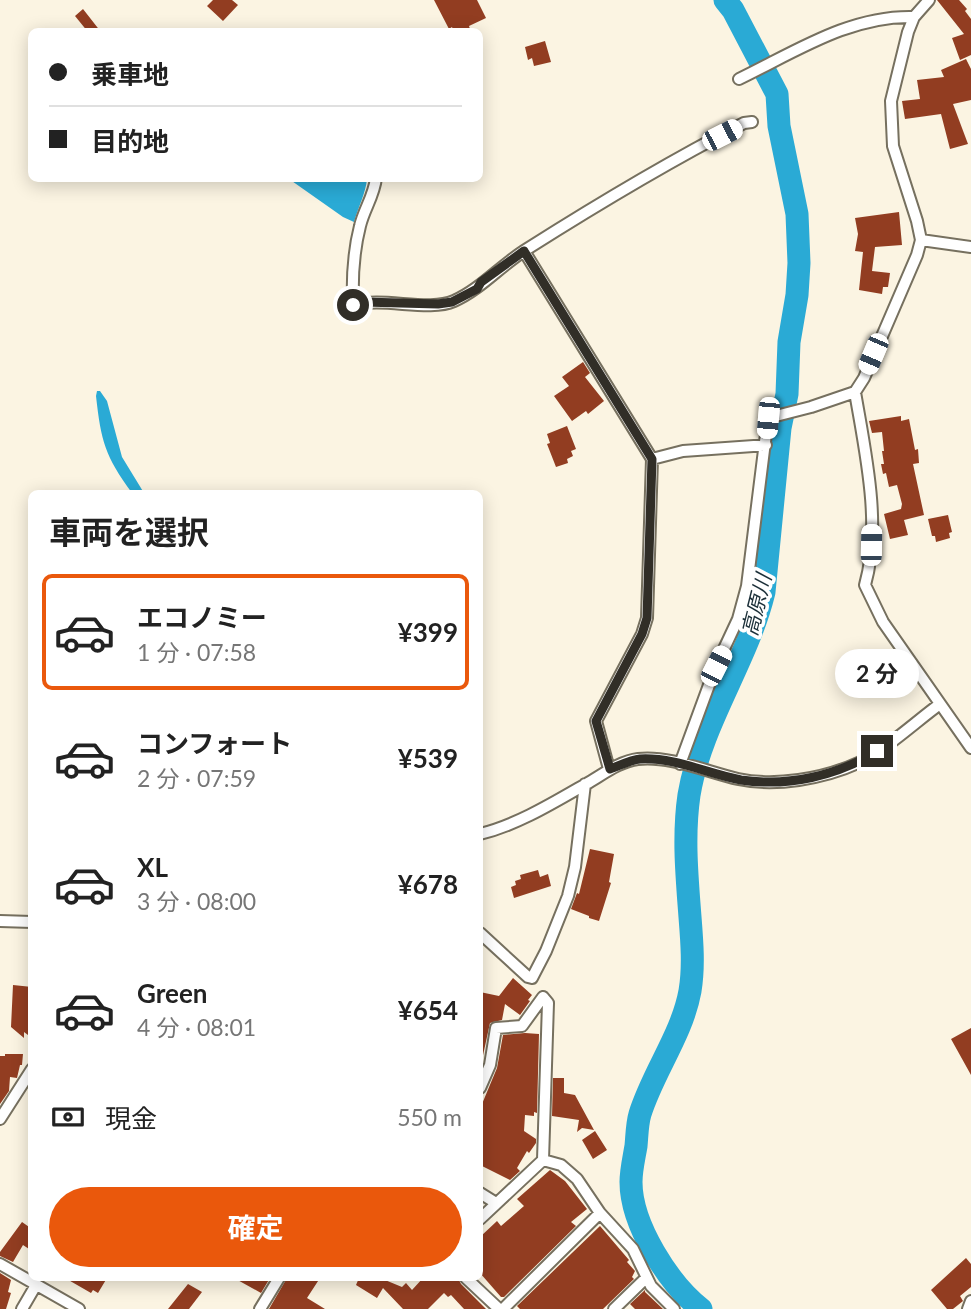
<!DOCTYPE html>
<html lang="ja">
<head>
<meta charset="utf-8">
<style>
	body { margin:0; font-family:Lato,"Noto Sans JP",sans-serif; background:#f6f6f6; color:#222; height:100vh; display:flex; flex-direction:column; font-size:26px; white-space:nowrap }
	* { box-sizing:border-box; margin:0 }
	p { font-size:23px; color:#767676 }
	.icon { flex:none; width:38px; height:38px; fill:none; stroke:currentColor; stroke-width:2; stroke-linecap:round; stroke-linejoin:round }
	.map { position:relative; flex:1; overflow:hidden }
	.drawer { position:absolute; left:28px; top:490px; width:455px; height:791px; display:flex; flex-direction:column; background:#fff; border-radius:10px; box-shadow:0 4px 18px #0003 }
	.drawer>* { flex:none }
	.guide { position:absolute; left:28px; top:28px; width:455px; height:154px; border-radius:10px; box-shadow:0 4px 18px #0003; display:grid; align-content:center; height:154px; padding:0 21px; background:#fff }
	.end { position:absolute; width:32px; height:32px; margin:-16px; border:9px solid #312e27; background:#fff; box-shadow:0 0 0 4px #fff }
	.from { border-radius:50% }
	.bubble { position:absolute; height:49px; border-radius:24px; background:#fff; box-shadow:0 4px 18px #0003; font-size:23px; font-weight:700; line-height:49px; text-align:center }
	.car { position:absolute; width:21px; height:42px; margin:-21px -10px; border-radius:9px; box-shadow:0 0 5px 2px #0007; background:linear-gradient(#fff 24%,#345 0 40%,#fff 0 76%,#345 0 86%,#fff 0) }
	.guide b { display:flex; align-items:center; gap:24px; height:66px; font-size:26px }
	.guide b+b { border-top:2px solid #e0e0e0 }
	.guide i { width:18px; height:18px; background:#222 }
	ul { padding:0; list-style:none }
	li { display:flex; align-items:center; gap:21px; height:116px; margin:0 14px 10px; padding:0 7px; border:4px solid transparent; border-radius:10px }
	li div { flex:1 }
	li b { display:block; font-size:26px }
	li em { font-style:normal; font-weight:700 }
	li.on { border-color:#ea580c }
	li>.icon { width:63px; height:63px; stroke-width:1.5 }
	h2 { padding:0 21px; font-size:32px; line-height:84px }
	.pay { display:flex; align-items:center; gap:18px; height:77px; padding:0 21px; font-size:26px }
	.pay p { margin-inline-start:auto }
	.cta { display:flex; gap:14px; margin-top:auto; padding:14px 21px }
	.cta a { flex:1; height:80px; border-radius:42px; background:#ea580c; color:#fff; font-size:28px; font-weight:700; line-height:80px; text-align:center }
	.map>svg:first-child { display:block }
	.water { fill:#2aaad5 }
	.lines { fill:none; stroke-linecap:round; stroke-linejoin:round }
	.river { stroke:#2aaad5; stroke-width:23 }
	.building { fill:#923d21 }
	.minor-casing { stroke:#76705f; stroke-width:14 }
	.minor { stroke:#fff; stroke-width:10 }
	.route { stroke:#312e27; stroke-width:9 }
	.labels { text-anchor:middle; stroke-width:7; stroke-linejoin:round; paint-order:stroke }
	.water-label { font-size:21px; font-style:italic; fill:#1b2f38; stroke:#fff }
</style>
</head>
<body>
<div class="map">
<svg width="971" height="1309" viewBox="0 0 971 1309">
	<rect width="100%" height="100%" fill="#fbf4e2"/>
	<path class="water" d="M289,179H367C366,192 358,208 354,222L343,217Z
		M97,391H100L107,401L122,457L144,493H132C105,456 101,441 96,396Z"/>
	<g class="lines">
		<path class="river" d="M701,1309C669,1284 631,1225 631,1182C631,1170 634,1158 636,1146C637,1136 637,1124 640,1114C653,1072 682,1035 690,991C694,967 692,942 690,917C687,877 683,836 689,795C701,723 747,662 764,592L780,428L787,394L789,342L797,295L799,263L797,214L779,126L777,94L733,10L725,0"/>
	</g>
	<path class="building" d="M213,0H232L238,5L223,21L207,6Z
		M434,0H477L486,18L469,26L471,32H454L452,27L449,29Z
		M937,0H959L967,9L965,11L971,19V55L960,60L952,38L964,34Z
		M83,9L101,32H88L75,16Z
		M545,41L551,62L534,66L532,58L528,60L525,47Z
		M966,59L971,69V100L953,104L968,144L950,149L941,114L905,119L902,101L920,99L917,80L944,77L941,70Z
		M899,212L902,245L875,247L872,271L890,273L888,287H883L882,294L859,290L863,252L855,251L858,234L855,218Z
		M583,362L590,373L585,377L604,401L588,414L586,411L572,421L554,396L569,386L562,377Z
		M901,416V421L909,419L915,450L918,449L919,463L913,464L924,515L904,520L908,535L890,539L884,514L901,509L902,504L897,485L889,487L886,473L883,474L881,464H884L882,451H884L882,432L872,433L869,421Z
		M567,426L576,449L571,451L573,456L567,459L568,463L556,467L547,444L550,443L547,434Z
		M948,515L952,532L949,533L950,538L936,542L935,536H932L928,519Z
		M590,849L614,854L609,882L611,883L599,921L589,918V916L571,909L577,893L579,894Z
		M538,870L540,877L548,874L551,886L514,898L511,887L516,885L515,881L521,879L520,875Z
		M513,978L532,995L528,1000L530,1001L520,1015L505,1004L502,1020L490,1023L480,1069V992L499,996Z
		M13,985L32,987V1038L24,1032V1038L11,1027Z
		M971,1028V1075L951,1039Z
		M525,1033L539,1034L537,1113L534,1112V1116L525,1115L524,1131L536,1139V1143L529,1153L527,1151L517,1168L520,1171L510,1180L480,1165V1103L482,1104L497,1068L503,1035Z
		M5,1054H23L22,1065H20L17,1078L10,1077L9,1091L0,1104V1056H5Z
		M553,1078H564V1093L575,1095L594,1130L582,1128L577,1132L579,1120L552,1116Z
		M595,1131L607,1150L593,1159L582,1140Z
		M550,1170L565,1181L587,1209L571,1222L576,1226L504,1297H501L480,1273V1237L497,1221L501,1226L524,1206L517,1199Z
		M22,1222L32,1229V1251L23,1245L13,1262L0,1256V1252Z
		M600,1226L629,1260L627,1262L635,1271L632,1277L634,1279L603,1309H520L517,1306Z
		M966,1258L971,1264V1287L960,1296L963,1301L953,1309H947L931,1290Z
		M0,1273L11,1280L8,1292L11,1293L6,1309H0Z
		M65,1278H107L98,1293L93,1290L91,1293Z
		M234,1278H270L261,1293Z
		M287,1278H320L307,1298L325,1309H269Z
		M359,1278H386L385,1280L402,1287L406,1283L412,1290L423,1278H458L461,1284L486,1309H464L451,1295L448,1297L444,1293L428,1309H403L383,1288L377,1298L356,1285Z
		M188,1284L202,1292L189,1309H168Z
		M645,1290V1292L663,1309H635L630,1304Z"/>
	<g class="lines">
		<g class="minor-casing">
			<path id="minor" d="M739,79C795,52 850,15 914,17
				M376,178C374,196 364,209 360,226C353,253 352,278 353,305C384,297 429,312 454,301C481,289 501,265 527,249C598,204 670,161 744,123L752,122
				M921,240L971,247
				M524,251L652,459L647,618L642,634L596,721L609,769
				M855,392C865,451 882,525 865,585L883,622L971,748
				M652,459L683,451L766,445
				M680,764L716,666L738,619L747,586L768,418L811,407L855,392L864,378L917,255L921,240L917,221L893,146L891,101L908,32L914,17L929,0
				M480,834C517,825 553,803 586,784C602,775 620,761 638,759C668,755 708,772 738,779C775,787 823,779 858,763C887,749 914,723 940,704
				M0,921L32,922
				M480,933L528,977L532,978L546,951L568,896L575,867L585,784
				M480,1088L490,1065L496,1028L522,1026L543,997L548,1003L543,1160L561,1165L577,1179L600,1213L633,1249L651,1286L674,1309
				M0,1119L32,1069
				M480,1193L496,1203
				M480,1219L543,1160
				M0,1264L79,1309
				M466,1278L499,1309
				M22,1309L36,1285
				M260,1309L279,1278
				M503,1309L600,1213
				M614,1309L646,1278
				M968,1309L971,1301"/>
		</g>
		<use href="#minor" class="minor"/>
	</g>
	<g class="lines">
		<path class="route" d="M353,305L363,302L438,304L452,302L477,289L481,282L524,251L652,459L647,618L642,634L596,721L610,769C619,766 630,760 640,759C675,757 708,774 741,780C788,787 837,776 877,751"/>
	</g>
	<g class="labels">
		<g class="water-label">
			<text transform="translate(757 605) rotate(-76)" y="7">高原川</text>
		</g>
	</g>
</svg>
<i class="end from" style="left:353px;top:305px"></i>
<i class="end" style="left:877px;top:751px"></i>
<div class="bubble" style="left:835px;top:649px;width:84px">2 分</div>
<i class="car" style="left:722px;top:135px;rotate:63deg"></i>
<i class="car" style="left:873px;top:354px;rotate:203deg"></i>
<i class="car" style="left:768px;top:418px;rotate:185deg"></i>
<i class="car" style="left:871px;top:545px;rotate:1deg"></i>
<i class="car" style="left:716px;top:666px;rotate:27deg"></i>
<div class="guide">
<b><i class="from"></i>乗車地</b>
<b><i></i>目的地</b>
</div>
<section class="drawer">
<h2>車両を選択</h2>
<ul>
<li class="on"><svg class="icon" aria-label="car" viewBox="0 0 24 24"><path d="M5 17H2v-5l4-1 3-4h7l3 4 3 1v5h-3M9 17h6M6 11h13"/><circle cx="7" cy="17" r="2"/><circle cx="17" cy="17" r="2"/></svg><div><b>エコノミー</b><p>1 分 · 07:58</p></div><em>¥399</em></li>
<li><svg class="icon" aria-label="car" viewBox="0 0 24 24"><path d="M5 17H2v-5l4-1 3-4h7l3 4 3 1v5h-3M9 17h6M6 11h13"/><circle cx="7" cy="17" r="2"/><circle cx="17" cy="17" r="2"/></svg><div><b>コンフォート</b><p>2 分 · 07:59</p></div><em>¥539</em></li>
<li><svg class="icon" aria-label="car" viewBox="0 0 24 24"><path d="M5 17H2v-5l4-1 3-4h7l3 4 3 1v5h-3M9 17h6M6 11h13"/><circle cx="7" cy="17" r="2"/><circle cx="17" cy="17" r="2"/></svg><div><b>XL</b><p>3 分 · 08:00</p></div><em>¥678</em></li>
<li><svg class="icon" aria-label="car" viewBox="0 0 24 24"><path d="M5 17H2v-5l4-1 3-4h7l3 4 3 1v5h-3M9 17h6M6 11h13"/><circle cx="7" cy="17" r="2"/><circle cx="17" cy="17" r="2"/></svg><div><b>Green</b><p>4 分 · 08:01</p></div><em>¥654</em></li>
</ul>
<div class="pay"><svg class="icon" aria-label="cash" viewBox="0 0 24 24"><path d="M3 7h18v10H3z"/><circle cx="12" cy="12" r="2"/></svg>現金<p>550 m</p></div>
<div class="cta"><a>確定</a></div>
</section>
</div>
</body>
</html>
